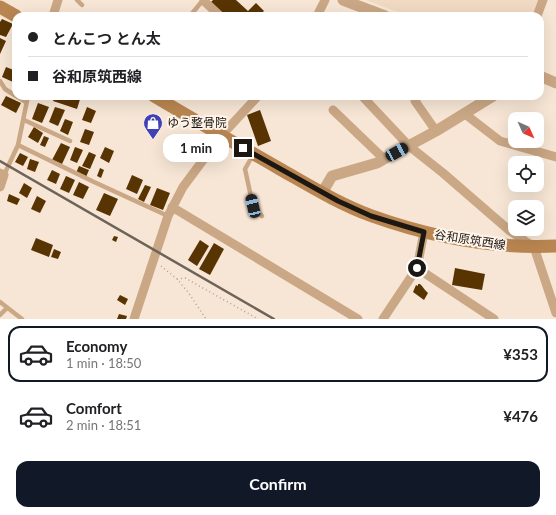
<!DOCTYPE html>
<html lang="en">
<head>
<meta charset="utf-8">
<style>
	body { margin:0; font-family:Lato,"Noto Sans JP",sans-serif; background:#f6f6f6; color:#202124; height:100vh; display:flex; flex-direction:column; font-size:15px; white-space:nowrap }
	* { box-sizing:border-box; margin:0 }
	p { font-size:13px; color:#757577 }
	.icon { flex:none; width:22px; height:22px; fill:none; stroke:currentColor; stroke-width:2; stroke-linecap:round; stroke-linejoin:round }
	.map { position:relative; height:319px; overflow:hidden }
	.panel { display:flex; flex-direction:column; background:#fff; flex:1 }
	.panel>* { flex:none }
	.hud { position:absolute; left:12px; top:12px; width:532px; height:88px; border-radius:12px; box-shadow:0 4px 16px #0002; display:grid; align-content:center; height:88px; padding:0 16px; background:#fff }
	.needle { width:26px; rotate:135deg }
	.tools { position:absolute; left:508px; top:112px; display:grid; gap:8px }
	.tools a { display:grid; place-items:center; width:36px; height:36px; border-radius:8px; background:#fff; box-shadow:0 4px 16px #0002; font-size:20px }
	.end { position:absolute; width:18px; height:18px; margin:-9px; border:5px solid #1d1711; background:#fff; box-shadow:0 0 0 2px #fff }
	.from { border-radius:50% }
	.bubble { position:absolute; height:28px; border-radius:12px; background:#fff; box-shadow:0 4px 16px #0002; font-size:13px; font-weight:700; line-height:28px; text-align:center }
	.car { position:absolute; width:12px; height:24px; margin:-12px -6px; border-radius:5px; box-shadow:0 0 3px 1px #0007; background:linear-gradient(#222 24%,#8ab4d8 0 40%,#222 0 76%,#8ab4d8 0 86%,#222 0) }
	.hud b { display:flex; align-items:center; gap:14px; height:38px; font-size:15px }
	.hud b+b { border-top:1px solid #e0e0e0 }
	.hud i { width:10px; height:10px; background:#202124 }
	ul { padding:7px 0 0; list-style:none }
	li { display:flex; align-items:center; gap:12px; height:56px; margin:0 8px 6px; padding:0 8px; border:2px solid transparent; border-radius:12px }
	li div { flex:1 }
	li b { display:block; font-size:15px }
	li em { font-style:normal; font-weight:700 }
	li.current { border-color:#111827 }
	li>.icon { width:36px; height:36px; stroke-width:1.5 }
	.cta { display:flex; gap:8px; margin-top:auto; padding:8px 16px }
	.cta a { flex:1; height:46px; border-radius:12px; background:#111827; color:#fff; font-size:16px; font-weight:700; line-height:46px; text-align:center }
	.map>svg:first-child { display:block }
	.built { fill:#f1dac4 }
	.building { fill:#593403 }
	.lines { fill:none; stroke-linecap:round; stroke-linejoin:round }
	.path { stroke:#aea194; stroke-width:1.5; stroke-dasharray:1 3; stroke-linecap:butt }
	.service { stroke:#caa785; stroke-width:4.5 }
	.minor { stroke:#caa785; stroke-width:9 }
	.tertiary { stroke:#caa785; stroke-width:11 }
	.secondary { stroke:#b98651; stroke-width:13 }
	.rail { stroke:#6d6359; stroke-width:2.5 }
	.route { stroke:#1d1711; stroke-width:5 }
	.labels { text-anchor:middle; stroke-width:4; stroke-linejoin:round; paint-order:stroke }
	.poi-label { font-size:12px; fill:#1d1711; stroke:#fff4ea; text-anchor:start }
	.street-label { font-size:12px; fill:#1d1711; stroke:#fff4ea }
</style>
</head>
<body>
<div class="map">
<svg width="556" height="319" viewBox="0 0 556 319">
	<rect width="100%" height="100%" fill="#f7e6d5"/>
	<path class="built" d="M366,0H540L534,16H408Z"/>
	<path class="building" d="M213,0H236L248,11L256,3L264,11L259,16H226L211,2Z
		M2,19L13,24L6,37L0,35V22Z
		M0,38L6,41L0,54Z
		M6,67L16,71L13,82L2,77Z
		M6,96L21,103L16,113L1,105Z
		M55,96H81L77,109L53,101Z
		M38,103L49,107L42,123L32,119Z
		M55,107L65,110L58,126L49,122Z
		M87,107L96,111L91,123L82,120Z
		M260,110L271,141L258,146L247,115Z
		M65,119L73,122L68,135L60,131Z
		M34,127L43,133L38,143L28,137Z
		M85,129L94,132L89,145L80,142Z
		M44,136L49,138L45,147L40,145Z
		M61,143L70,147L62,164L52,160Z
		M75,147L83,150L77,163L70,160Z
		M105,147L114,151L109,163L100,158Z
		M89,152L96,155L90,169L82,166Z
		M20,153L28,157L23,166L15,162Z
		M30,159L39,162L35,172L27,169Z
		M79,166L89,170L86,177L76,173Z
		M100,168L104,170L101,178L97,176Z
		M52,170L60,174L56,184L47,180Z
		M132,175L143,180L137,194L126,189Z
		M66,176L75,180L69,193L60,189Z
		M79,182L89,187L83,199L73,195Z
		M24,183L32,188L27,198L19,193Z
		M145,185L151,187L144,202L138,199Z
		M157,188L170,193L163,210L150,205Z
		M104,193L118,199L110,216L96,210Z
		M9,194L20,199L17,205L7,201Z
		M37,196L46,201L40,213L31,209Z
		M114,236L118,237L116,242L112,240Z
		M36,238L53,245L49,257L31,250Z
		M200,240L209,246L197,266L188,260Z
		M214,243L224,249L210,275L199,269Z
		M54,249L61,252L58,259L51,257Z
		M455,268L485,274L482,290L452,285Z
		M418,284H420L422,286L425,290L428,293L424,300L413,292L416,285L418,286Z
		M120,295L128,299L125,305L117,300Z
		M119,314L127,316L126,319H117Z"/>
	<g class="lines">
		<path class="path" d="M161,266L177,279L188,292L206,319
			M177,279L185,278L258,319"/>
		<path class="service" d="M77,0L82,5
			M190,16L203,0
			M0,81L5,89L16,96
			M16,96L26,102
			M24,120L70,141
			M507,144L515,129
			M18,145L94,182L168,216
			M253,155L245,169L253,206L262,216
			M4,175L18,145L28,96
			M0,302L22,319
			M0,315L7,308"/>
		<path class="minor" d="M204,1L220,16
			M53,16L58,0
			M317,16L325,0
			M537,16L543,0
			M362,96L409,146L443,173L510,231L534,247L556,313
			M418,96L415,101L436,131
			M333,110L384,159
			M465,114L500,141L556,157
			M0,173L4,175L0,187
			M172,207L358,319
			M417,268L494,319
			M134,319L168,216L183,187L221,136L258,96
			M383,319L417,268L424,232"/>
		<path class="tertiary" d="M343,0L385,16
			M540,76L556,83
			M322,193L332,176L377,163L384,159L436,131L493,96"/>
		<path class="secondary" d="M0,7L16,16
			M154,96C196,121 238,145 280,169C310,186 339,204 372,216C431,237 493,249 556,246"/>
		<path class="rail" d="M0,161L274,319"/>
	</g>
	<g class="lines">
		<path class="route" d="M243,148L338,201L371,216L424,232L417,268"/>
	</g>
	<defs>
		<g id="shop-pin" transform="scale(1)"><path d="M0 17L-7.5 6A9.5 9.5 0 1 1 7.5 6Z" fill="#4041b6" stroke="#fff4ea"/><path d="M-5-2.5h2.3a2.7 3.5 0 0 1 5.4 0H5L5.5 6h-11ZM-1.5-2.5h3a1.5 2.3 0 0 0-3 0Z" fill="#fff"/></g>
	</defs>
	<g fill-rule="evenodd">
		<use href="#shop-pin" x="153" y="123"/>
	</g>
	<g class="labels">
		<g class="poi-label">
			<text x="167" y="127">ゆう整骨院</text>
		</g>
		<g class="street-label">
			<text transform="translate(470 240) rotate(9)" y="4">谷和原筑西線</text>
		</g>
	</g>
</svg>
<div class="tools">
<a><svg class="needle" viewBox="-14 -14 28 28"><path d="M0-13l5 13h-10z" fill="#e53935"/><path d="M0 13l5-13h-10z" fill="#757577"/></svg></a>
<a><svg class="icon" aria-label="locate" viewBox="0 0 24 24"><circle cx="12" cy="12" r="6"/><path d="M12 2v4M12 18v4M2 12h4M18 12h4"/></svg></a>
<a><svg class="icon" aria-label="layers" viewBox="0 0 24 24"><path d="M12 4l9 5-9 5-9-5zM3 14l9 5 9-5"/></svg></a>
</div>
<i class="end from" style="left:417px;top:268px"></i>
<i class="end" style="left:243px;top:148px"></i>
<div class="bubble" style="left:163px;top:134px;width:66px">1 min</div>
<i class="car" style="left:397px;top:152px;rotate:61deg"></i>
<i class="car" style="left:253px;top:206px;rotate:347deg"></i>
<div class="hud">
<b><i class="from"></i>とんこつ とん太</b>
<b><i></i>谷和原筑西線</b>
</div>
</div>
<section class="panel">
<ul>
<li class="current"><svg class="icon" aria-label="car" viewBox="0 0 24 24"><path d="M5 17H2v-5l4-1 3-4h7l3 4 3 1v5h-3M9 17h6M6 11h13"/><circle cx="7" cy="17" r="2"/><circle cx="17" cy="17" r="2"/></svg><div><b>Economy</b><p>1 min · 18:50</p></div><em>¥353</em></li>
<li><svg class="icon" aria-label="car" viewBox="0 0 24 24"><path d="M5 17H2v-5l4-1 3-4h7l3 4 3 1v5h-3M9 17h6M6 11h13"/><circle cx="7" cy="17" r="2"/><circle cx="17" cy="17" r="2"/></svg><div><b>Comfort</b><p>2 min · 18:51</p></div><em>¥476</em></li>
</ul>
<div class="cta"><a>Confirm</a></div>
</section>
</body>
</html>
